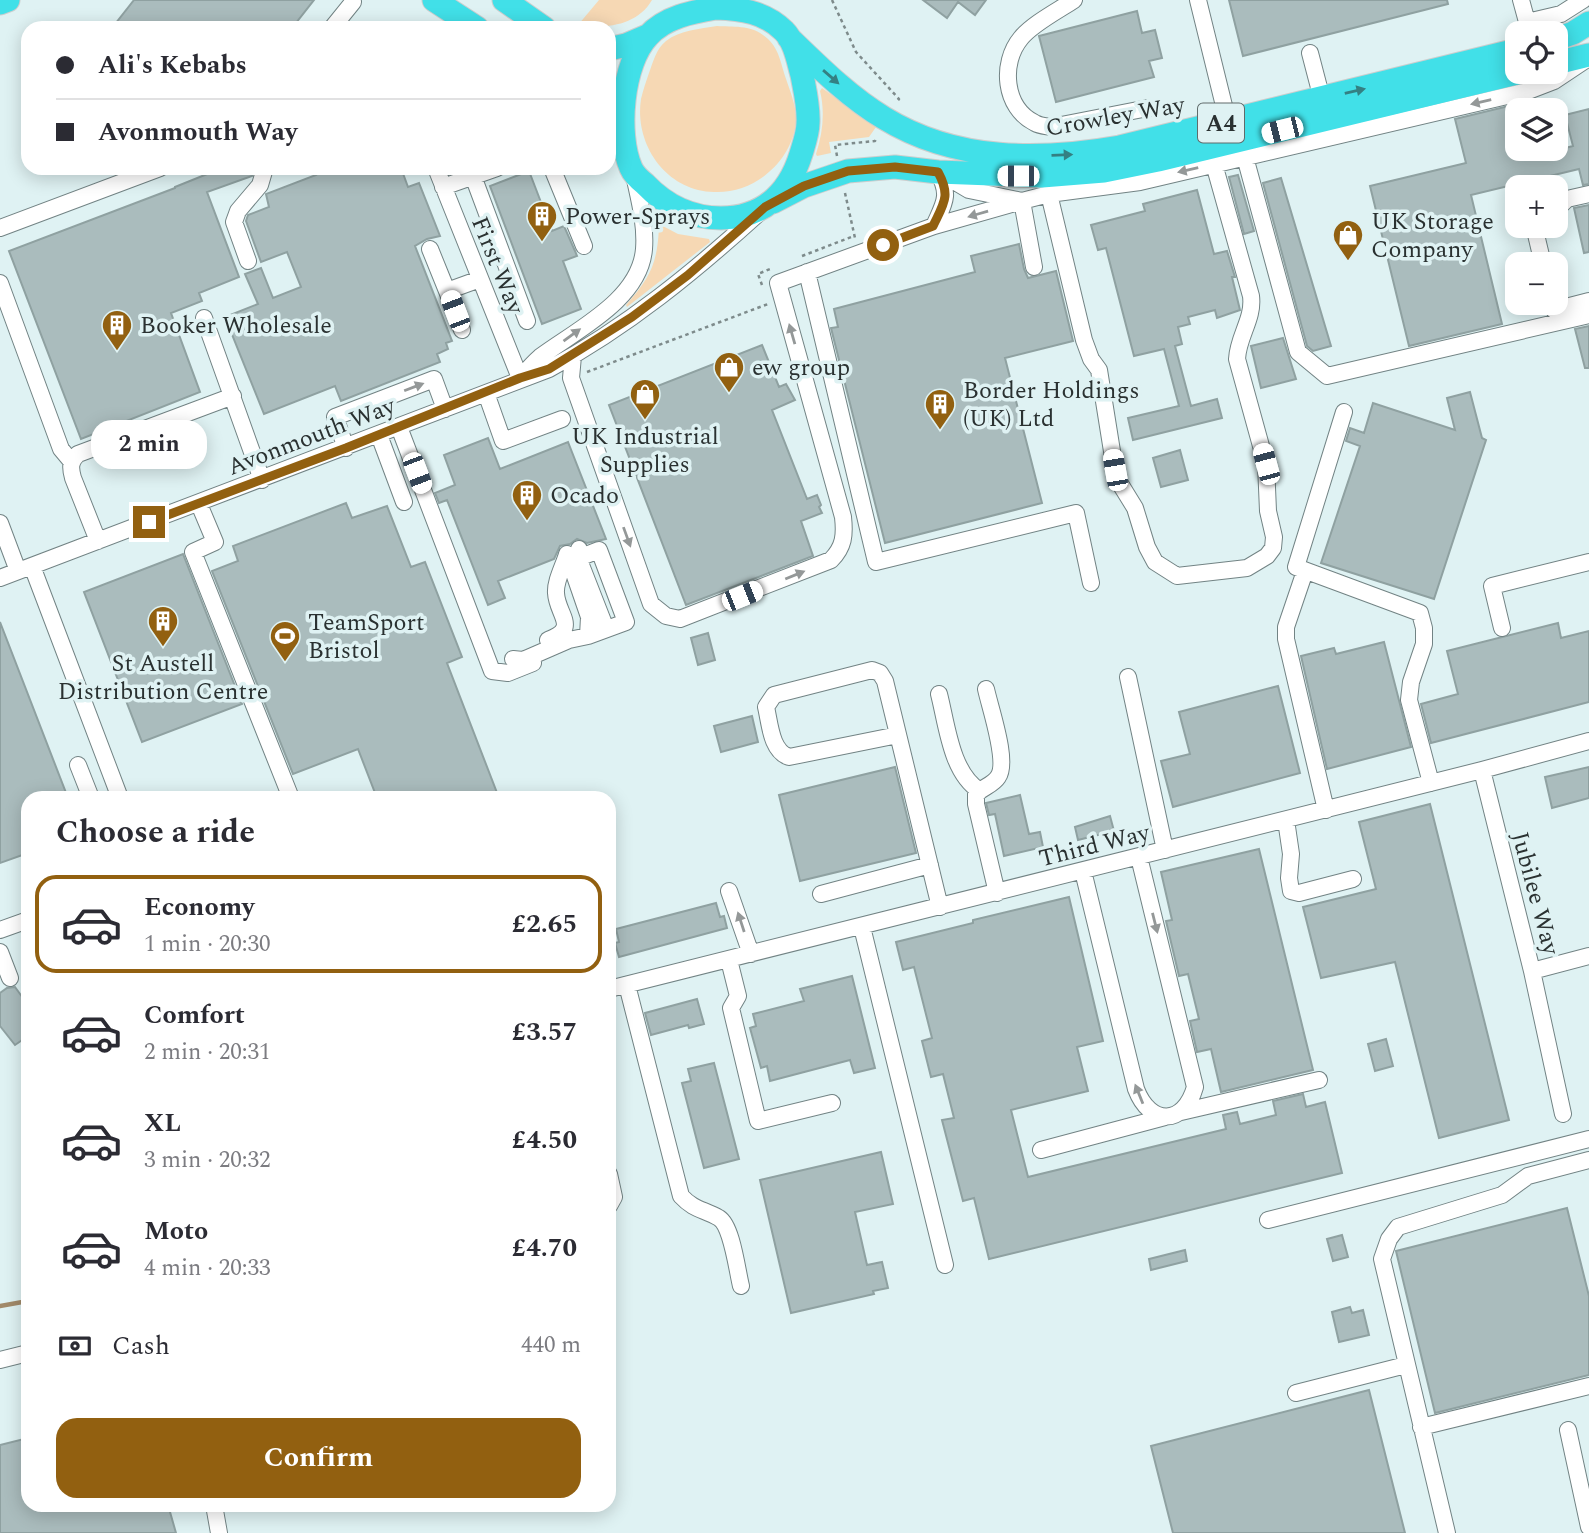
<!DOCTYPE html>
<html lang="en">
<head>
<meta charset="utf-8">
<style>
	body { margin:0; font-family:Spectral,serif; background:#f7f7f7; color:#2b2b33; height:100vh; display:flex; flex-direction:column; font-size:26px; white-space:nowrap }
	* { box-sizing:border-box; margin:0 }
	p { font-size:23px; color:#7c7c81 }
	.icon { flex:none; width:38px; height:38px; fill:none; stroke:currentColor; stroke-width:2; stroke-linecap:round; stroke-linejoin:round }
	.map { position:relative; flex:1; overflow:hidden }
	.sheet { position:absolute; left:21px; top:791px; width:595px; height:721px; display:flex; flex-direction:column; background:#fff; border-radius:21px; box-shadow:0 4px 18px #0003 }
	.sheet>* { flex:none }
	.top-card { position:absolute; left:21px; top:21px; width:595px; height:154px; border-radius:21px; box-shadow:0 4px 18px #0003; display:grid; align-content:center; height:154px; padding:0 35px; background:#fff }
	.controls { position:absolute; left:1505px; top:21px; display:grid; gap:14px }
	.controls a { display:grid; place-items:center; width:63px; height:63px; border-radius:14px; background:#fff; box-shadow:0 4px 18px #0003; font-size:35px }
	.end { position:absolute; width:32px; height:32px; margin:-16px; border:9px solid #926010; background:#fff; box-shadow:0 0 0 4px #fff }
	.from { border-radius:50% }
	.bubble { position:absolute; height:49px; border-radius:21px; background:#fff; box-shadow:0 4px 18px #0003; font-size:23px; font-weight:700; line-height:49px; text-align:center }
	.car { position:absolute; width:21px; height:42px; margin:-21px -10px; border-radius:9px; box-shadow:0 0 5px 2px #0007; background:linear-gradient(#fff 24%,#345 0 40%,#fff 0 76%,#345 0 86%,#fff 0) }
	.top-card b { display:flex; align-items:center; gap:24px; height:66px; font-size:26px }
	.top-card b+b { border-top:2px solid #e1e1e2 }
	.top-card i { width:18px; height:18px; background:#2b2b33 }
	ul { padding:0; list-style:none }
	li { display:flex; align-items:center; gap:21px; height:98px; margin:0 14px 10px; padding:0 21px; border:4px solid transparent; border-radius:21px }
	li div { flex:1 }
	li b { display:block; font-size:26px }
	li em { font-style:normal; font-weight:700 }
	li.current { border-color:#926010 }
	li>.icon { width:63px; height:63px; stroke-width:1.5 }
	h2 { padding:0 35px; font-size:32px; line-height:84px }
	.pay { display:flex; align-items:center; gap:18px; height:77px; padding:0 35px; font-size:26px }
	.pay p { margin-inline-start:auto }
	.primary-button { display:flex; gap:14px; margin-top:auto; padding:14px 35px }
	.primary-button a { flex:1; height:80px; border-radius:21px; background:#926010; color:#fff; font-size:28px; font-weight:700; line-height:80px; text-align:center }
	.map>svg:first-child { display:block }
	.green { fill:#f6d8b4 }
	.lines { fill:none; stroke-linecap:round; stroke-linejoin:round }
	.stream { stroke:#a28a6a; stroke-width:4.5 }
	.building { fill:#aabcbd; stroke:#8fa1a1; stroke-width:2 }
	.minor-casing { stroke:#728384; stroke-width:18 }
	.highway-casing { stroke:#cccece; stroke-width:25 }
	.path { stroke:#7e8b8b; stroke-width:2.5; stroke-dasharray:3.5 3.5; stroke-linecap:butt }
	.minor { stroke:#fff; stroke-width:16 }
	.highway { stroke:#41e0e8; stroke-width:23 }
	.oneway { fill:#348083 }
	.oneway2 { fill:#949898 }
	.route { stroke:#926010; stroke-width:9 }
	.labels { text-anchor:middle; stroke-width:7; stroke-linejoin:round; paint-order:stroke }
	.shield { fill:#dff2f3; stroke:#606b6b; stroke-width:2 }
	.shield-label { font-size:23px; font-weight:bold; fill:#2a3131 }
	.street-label { font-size:24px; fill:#2a3131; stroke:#dff2f3 }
	.poi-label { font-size:24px; fill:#2a3131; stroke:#dff2f3; text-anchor:start }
</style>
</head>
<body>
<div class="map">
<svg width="1589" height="1533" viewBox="0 0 1589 1533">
	<rect width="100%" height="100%" fill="#dff2f3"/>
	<path class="green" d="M599,0H652C637,26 605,29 578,25Z
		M717,26C733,27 750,25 763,35C778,45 780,60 785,76C790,91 797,107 796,123C791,163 753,194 714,192C666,191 634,144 641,99C643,90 646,82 649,73C653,62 656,49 666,41C680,30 700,29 717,26Z
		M822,88L876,127L869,137L829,142L831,153L817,156L816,154C823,133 825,111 820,91Z
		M659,224L678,234L709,239L710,242L627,307L626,305C651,277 658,262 659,224Z"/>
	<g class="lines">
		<path class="stream" d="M0,1306L28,1301"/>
	</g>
	<path class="building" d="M134,0H314L292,28H112Z
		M923,0H986L975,15L958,2L947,18Z
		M1229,0H1447L1448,4L1243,56Z
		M1137,11L1142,33L1155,30L1162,58L1149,61L1154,77L1056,102L1039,36Z
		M1517,104V149H1545L1546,153L1573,146L1565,115L1589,109V184L1583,185L1579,169L1471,195L1502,324L1409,346L1370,186L1466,163L1455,119Z
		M222,168H254L252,176L207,192L239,277L199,293L202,301L171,313L200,392L81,439L9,251L175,188V187Z
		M322,168H389L391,172L401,168L408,187L419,183L440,236L427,239L415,246L452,341L446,343L448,349L437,354L440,362L341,401L335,386L264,414L225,317L258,304L245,274L261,268L273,298L301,287L287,252L261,262L246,221L248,215L269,207L266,194L316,175L314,171Z
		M529,171L552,231L564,226L575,251L577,256L563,261L581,309L542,324L490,186Z
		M1238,175L1254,231L1244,234L1229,177Z
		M1281,178L1331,346L1313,351L1307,346L1263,183Z
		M1197,190L1214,254L1227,251L1235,277H1232L1240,310L1217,318L1215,310L1188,317L1190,324L1178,327L1182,344L1175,346L1191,406L1217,399L1222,418L1133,440L1128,418L1179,406L1164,349L1134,356L1106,248L1098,250L1091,225L1145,211L1143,204Z
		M1589,205V252L1584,253L1574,208Z
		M1019,244L1024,269L1028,278L1056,271L1073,341L1005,358L1042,503L885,543L831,328L838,327L834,309L975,272L971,256Z
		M1589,326V368H1585L1575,329Z
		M1283,338L1296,379L1261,388L1251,346Z
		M762,345L779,387L786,384L795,400L772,410L807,499L817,495L821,505L819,507L822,513L801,521L813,556L686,605L609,405Z
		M1470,392L1482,438L1486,440L1434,599L1321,563L1360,446L1346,441L1350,428L1364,433L1373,403L1455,430L1447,398Z
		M488,438L500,469L568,442L606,539L587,543L577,539L570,544L560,546L554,559L498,581L505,598L488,605L447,500L439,503L435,493L455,485L444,455Z
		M1180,450L1188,480L1161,487L1153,458Z
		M346,503L352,518L387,506L411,567L425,562L462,657L447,663L499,798H377L358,749L293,774L212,571L238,561L233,546Z
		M183,554L242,704L142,742L84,592Z
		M0,622L68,798H28V853L0,863Z
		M1558,623L1561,638L1589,631V702L1431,743L1421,704L1458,694L1447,651Z
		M708,633L715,660L698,665L691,638Z
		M1384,642L1411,747L1327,769L1301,656L1334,648L1336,654Z
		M1278,686L1300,773L1173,807L1161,761L1190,754L1179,712Z
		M752,716L758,742L721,752L714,726Z
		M895,767L916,853L800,881L779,795Z
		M1589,767V798L1552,808L1545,777Z
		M1020,795L1029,834L1040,832L1043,847L1004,856L995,814L989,815L986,803Z
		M1430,804L1509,1120L1439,1138L1395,962L1321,978L1303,907L1376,889L1359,822Z
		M1110,816L1114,831L1078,840L1075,827Z
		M1259,849L1313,1070L1221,1092L1211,1049L1197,1052L1190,1021L1199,1019L1188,974L1179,976L1166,921L1172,920L1161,872Z
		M1069,897L1103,1041L1077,1047L1088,1091L1011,1110L1028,1177L1226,1129L1223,1115L1237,1112L1240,1124L1276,1115L1273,1101L1303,1094L1306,1107L1325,1102L1342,1173L989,1259L974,1198L963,1201L942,1120L954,1118L943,1074L931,1077L922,1041L932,1038L914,967L903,970L896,942L973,923V920Z
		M716,903L720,917L724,916L727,928L619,957L615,943L619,942L616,929Z
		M852,976L875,1068L854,1073L850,1060L770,1081L767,1066L761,1068L750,1028L756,1026L753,1014L804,1001L800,989Z
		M15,987L28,1005V1036L15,1045L0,1026V993L7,988Z
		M697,999L704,1024L689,1028L688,1025L651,1035L645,1013Z
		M1386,1039L1393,1066L1375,1071L1368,1044Z
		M714,1063L739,1159L704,1168L682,1083L691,1081L688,1069Z
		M881,1152L893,1204L855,1212L867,1265L882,1262L888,1288L873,1291L874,1294L791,1313L760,1180Z
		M1567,1208L1589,1296V1375L1435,1413L1396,1251Z
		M1342,1235L1348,1257L1333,1261L1327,1239Z
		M1185,1250L1187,1261L1151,1270L1149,1259Z
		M1350,1307L1352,1313L1363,1310L1369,1335L1339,1342L1332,1312Z
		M1369,1390L1405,1533H1173L1151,1446Z
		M28,1438V1505H168L176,1533H0V1445Z"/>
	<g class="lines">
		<g class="minor-casing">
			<path id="minor" d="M1074,0C1059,10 1032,24 1021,38C1000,63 1004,108 1035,123C1040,126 1046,126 1051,127L1148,108
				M1198,0L1228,122
				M1521,0L1530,33
				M1527,22L1561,14L1583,0
				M332,28L353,2
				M1310,53L1322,99
				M1245,157L1298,352L1327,376L1589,315
				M436,168L520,378
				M552,168L584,246
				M942,174L969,190L1022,201L1049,194L1140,182L1528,91L1554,81L1584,61
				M473,176L527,321
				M443,187L497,168
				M1049,194L1084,340L1091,359L1099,370L1115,470L1119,482L1135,508L1147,547L1155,562L1177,576L1247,568L1267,556L1273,548L1274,537L1268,511L1266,464L1237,359C1238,336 1254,319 1251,296L1214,164
				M1556,210L1567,199L1589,194
				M934,226C944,203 951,196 938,172
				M1534,226L1543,264
				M0,228L160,168
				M430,249L447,291
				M248,261L234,222L238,211L260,185L265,168
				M807,272L876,562L1076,513L1091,583
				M0,283L61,449L71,461
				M1552,303L1554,310L1589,301
				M204,318L262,480
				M462,330L447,291L480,279
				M573,356L571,378L651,604L666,616L680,619L831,560C844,547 845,535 843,517L778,283L934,226L1022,201L1034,267
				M521,377C527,370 533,363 540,357C576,330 640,300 644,249C646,224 639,199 634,175
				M486,393L503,441L562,419
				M1344,412L1296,567L1420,613L1424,628V644L1411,682L1409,700L1431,783
				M399,427L492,671
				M379,435L404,502
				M346,448L335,417L434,379L445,409
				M199,504L215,542L193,552L291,798
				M0,523L18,571
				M98,541L73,478C70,467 70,462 78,454L233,396
				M568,556L589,617L588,636
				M581,557V565L606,629
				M32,566L120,798
				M1305,571L1286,627V639L1326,810
				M0,578L549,369C627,327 695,271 760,212
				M1502,628L1492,586L1589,562
				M548,640C580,628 557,615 556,593C555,581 564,565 567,554
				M513,659L523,660L569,640L588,636L626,622L599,550L581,557L579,549
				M492,671L508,673L533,663
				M1128,677L1165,850
				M986,689C990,708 1009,762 998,777C993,785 983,787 976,794V804L997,893
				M939,694C947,725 951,773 980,791
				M898,735L789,757C771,751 770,724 766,707L774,695L872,670L880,673L885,681L940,907
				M78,765L91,798
				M1482,770L1532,971L1589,956
				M1286,820L1291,854L1289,878L1291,891L1299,893L1353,879
				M1083,871L1136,1089C1150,1126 1184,1126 1195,1087L1139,857
				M729,891L751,954
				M821,894L930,865
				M862,927L945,1265
				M0,930L28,920
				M0,952L10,978
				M729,960L738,996L731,1008L758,1121L832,1103
				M1532,971L1563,1114
				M627,985L681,1196C694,1210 703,1209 719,1218C732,1226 737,1270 741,1286
				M609,989L1482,770L1589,741
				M1181,1112L1319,1080
				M1041,1150L1165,1117
				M609,1174L614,1197L609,1206
				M1268,1220L1589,1139
				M0,1360L28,1353
				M1296,1393L1406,1365
				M1421,1427L1589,1386
				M1568,1430L1589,1527
				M214,1505L219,1533
				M1447,1533L1382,1259L1389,1239L1398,1227L1502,1195L1528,1176L1589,1160"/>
		</g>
		<g class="highway-casing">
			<path id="highway" d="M434,0L477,28
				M504,0L544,28
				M0,3L8,0
				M716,8C742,9 765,12 784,31C795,42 798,61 802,75C805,91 809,107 808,123C808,133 804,144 801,154C789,193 763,218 721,218C691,218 665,205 645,184C640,180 634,175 631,168C616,134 622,63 648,36C665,17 692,12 716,8Z
				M789,38C819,67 849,97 884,118C956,162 1040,161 1120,147L1517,50
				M1556,39L1573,33L1589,23
				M609,49L626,45L647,36
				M1556,63L1589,55
				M773,202L804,186L848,171L895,167L938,172L1042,176L1104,171L1158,160L1521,72"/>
		</g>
		<path class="path" d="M832,0L856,52L899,99L896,103
			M837,156L835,145L875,141L877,137
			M845,193L855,238
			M802,256L854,236
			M762,285L758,274L770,269
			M587,372L768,304"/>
		<use href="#minor" class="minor"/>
		<use href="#highway" class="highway"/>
	</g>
	<defs><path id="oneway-solid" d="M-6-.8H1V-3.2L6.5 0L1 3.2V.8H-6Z" transform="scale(1.75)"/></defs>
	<g class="oneway">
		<use href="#oneway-solid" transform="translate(831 77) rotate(41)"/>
		<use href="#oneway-solid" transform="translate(1355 91) rotate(-13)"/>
		<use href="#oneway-solid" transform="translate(1062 155) rotate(-2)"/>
	</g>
	<g class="oneway2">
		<use href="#oneway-solid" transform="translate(1481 102) rotate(167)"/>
		<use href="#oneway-solid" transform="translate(1188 170) rotate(167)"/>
		<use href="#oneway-solid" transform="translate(978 214) rotate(164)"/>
		<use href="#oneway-solid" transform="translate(792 334) rotate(-106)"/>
		<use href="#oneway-solid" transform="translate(572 335) rotate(-36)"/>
		<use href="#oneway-solid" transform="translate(414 387) rotate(-21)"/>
		<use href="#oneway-solid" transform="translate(627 537) rotate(70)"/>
		<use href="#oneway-solid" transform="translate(795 575) rotate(-22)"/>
		<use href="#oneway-solid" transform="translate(741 922) rotate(-108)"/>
		<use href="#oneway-solid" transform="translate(1155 923) rotate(76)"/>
		<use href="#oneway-solid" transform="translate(1139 1094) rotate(-112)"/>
	</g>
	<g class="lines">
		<path class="route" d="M149,522L346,448L520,378L549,369L632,317L688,275L765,207L804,186L848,171L895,167L938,172C951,196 944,203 933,226L883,245"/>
	</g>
	<defs>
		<g id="building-pin" transform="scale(1.575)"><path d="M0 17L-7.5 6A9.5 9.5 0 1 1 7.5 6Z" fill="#926010" stroke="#dff2f3"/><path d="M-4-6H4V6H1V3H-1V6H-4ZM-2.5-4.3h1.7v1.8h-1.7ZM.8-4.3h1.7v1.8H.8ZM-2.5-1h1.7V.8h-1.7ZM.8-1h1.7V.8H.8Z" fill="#fff"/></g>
		<g id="shop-pin" transform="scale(1.575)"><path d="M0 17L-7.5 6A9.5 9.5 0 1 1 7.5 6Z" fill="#926010" stroke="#dff2f3"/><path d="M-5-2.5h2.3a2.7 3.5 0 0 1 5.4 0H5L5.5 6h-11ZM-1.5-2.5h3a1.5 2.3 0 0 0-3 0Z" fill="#fff"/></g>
		<g id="stadium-pin" transform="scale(1.575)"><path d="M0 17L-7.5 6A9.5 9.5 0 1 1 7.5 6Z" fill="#926010" stroke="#dff2f3"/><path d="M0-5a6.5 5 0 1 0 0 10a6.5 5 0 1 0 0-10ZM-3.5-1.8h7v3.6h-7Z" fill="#fff"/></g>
	</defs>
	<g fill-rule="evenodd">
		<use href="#building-pin" x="542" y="216"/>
		<use href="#shop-pin" x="1348" y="235"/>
		<use href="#building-pin" x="117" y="325"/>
		<use href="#shop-pin" x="729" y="367"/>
		<use href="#shop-pin" x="645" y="394"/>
		<use href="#building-pin" x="940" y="404"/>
		<use href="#building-pin" x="527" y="495"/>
		<use href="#building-pin" x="163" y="621"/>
		<use href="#stadium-pin" x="285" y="636"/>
	</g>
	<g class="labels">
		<rect class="shield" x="1198" y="103.5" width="46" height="39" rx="5"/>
		<g class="shield-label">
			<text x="1221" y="131">A4</text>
		</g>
		<g class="street-label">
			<text transform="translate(1115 116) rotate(-10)" y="8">Crowley Way</text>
			<text transform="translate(498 265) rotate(68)" y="8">First Way</text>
			<text transform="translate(311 436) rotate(-21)" y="8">Avonmouth Way</text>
			<text transform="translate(1094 845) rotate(-14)" y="8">Third Way</text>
			<text transform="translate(1536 893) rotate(75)" y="8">Jubilee Way</text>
		</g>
		<g class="poi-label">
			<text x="565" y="224">Power-Sprays</text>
			<text x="1371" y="229">UK Storage<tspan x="1371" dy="28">Company</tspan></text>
			<text x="140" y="333">Booker Wholesale</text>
			<text x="752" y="375">ew group</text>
			<text x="963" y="398">Border Holdings<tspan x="963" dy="28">(UK) Ltd</tspan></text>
			<text x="645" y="444" text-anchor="middle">UK Industrial<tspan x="645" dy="28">Supplies</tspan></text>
			<text x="550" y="503">Ocado</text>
			<text x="308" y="630">TeamSport<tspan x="308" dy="28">Bristol</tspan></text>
			<text x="163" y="671" text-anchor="middle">St Austell<tspan x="163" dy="28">Distribution Centre</tspan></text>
		</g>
	</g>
</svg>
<div class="controls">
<a><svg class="icon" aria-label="locate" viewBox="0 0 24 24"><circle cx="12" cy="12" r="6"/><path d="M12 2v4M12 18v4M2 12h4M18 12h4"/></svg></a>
<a><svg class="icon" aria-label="layers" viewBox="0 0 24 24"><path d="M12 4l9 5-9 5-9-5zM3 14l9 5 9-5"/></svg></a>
<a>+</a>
<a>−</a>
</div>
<i class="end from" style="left:883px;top:245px"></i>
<i class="end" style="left:149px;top:522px"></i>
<div class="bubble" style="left:91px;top:420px;width:116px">2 min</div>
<i class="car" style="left:1282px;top:130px;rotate:256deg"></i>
<i class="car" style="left:1018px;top:176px;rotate:270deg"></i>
<i class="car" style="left:455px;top:311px;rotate:339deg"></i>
<i class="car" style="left:1266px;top:464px;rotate:345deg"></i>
<i class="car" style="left:1115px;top:470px;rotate:350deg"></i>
<i class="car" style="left:417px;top:473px;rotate:159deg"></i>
<i class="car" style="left:742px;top:596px;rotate:68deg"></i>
<div class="top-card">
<b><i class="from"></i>Ali's Kebabs</b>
<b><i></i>Avonmouth Way</b>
</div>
<section class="sheet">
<h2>Choose a ride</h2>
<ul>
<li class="current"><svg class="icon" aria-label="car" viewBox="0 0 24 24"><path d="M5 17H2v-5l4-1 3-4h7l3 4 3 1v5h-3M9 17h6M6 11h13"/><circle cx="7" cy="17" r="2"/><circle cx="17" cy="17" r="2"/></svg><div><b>Economy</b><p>1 min · 20:30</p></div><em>£2.65</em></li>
<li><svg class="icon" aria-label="car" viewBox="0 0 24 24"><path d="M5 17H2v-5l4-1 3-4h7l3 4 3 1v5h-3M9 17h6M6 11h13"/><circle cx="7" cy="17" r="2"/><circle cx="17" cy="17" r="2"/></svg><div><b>Comfort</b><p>2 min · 20:31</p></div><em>£3.57</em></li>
<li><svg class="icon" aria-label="car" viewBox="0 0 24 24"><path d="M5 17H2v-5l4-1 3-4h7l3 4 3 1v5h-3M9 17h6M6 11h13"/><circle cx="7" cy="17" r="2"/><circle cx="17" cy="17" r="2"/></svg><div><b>XL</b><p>3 min · 20:32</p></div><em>£4.50</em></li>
<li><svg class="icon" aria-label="car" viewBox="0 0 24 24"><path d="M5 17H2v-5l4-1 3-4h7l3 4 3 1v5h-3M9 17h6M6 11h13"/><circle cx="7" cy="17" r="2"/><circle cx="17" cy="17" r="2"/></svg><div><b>Moto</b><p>4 min · 20:33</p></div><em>£4.70</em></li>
</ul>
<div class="pay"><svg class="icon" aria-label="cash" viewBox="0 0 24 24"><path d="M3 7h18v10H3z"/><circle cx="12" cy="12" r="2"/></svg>Cash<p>440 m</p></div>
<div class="primary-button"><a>Confirm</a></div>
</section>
</div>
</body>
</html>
